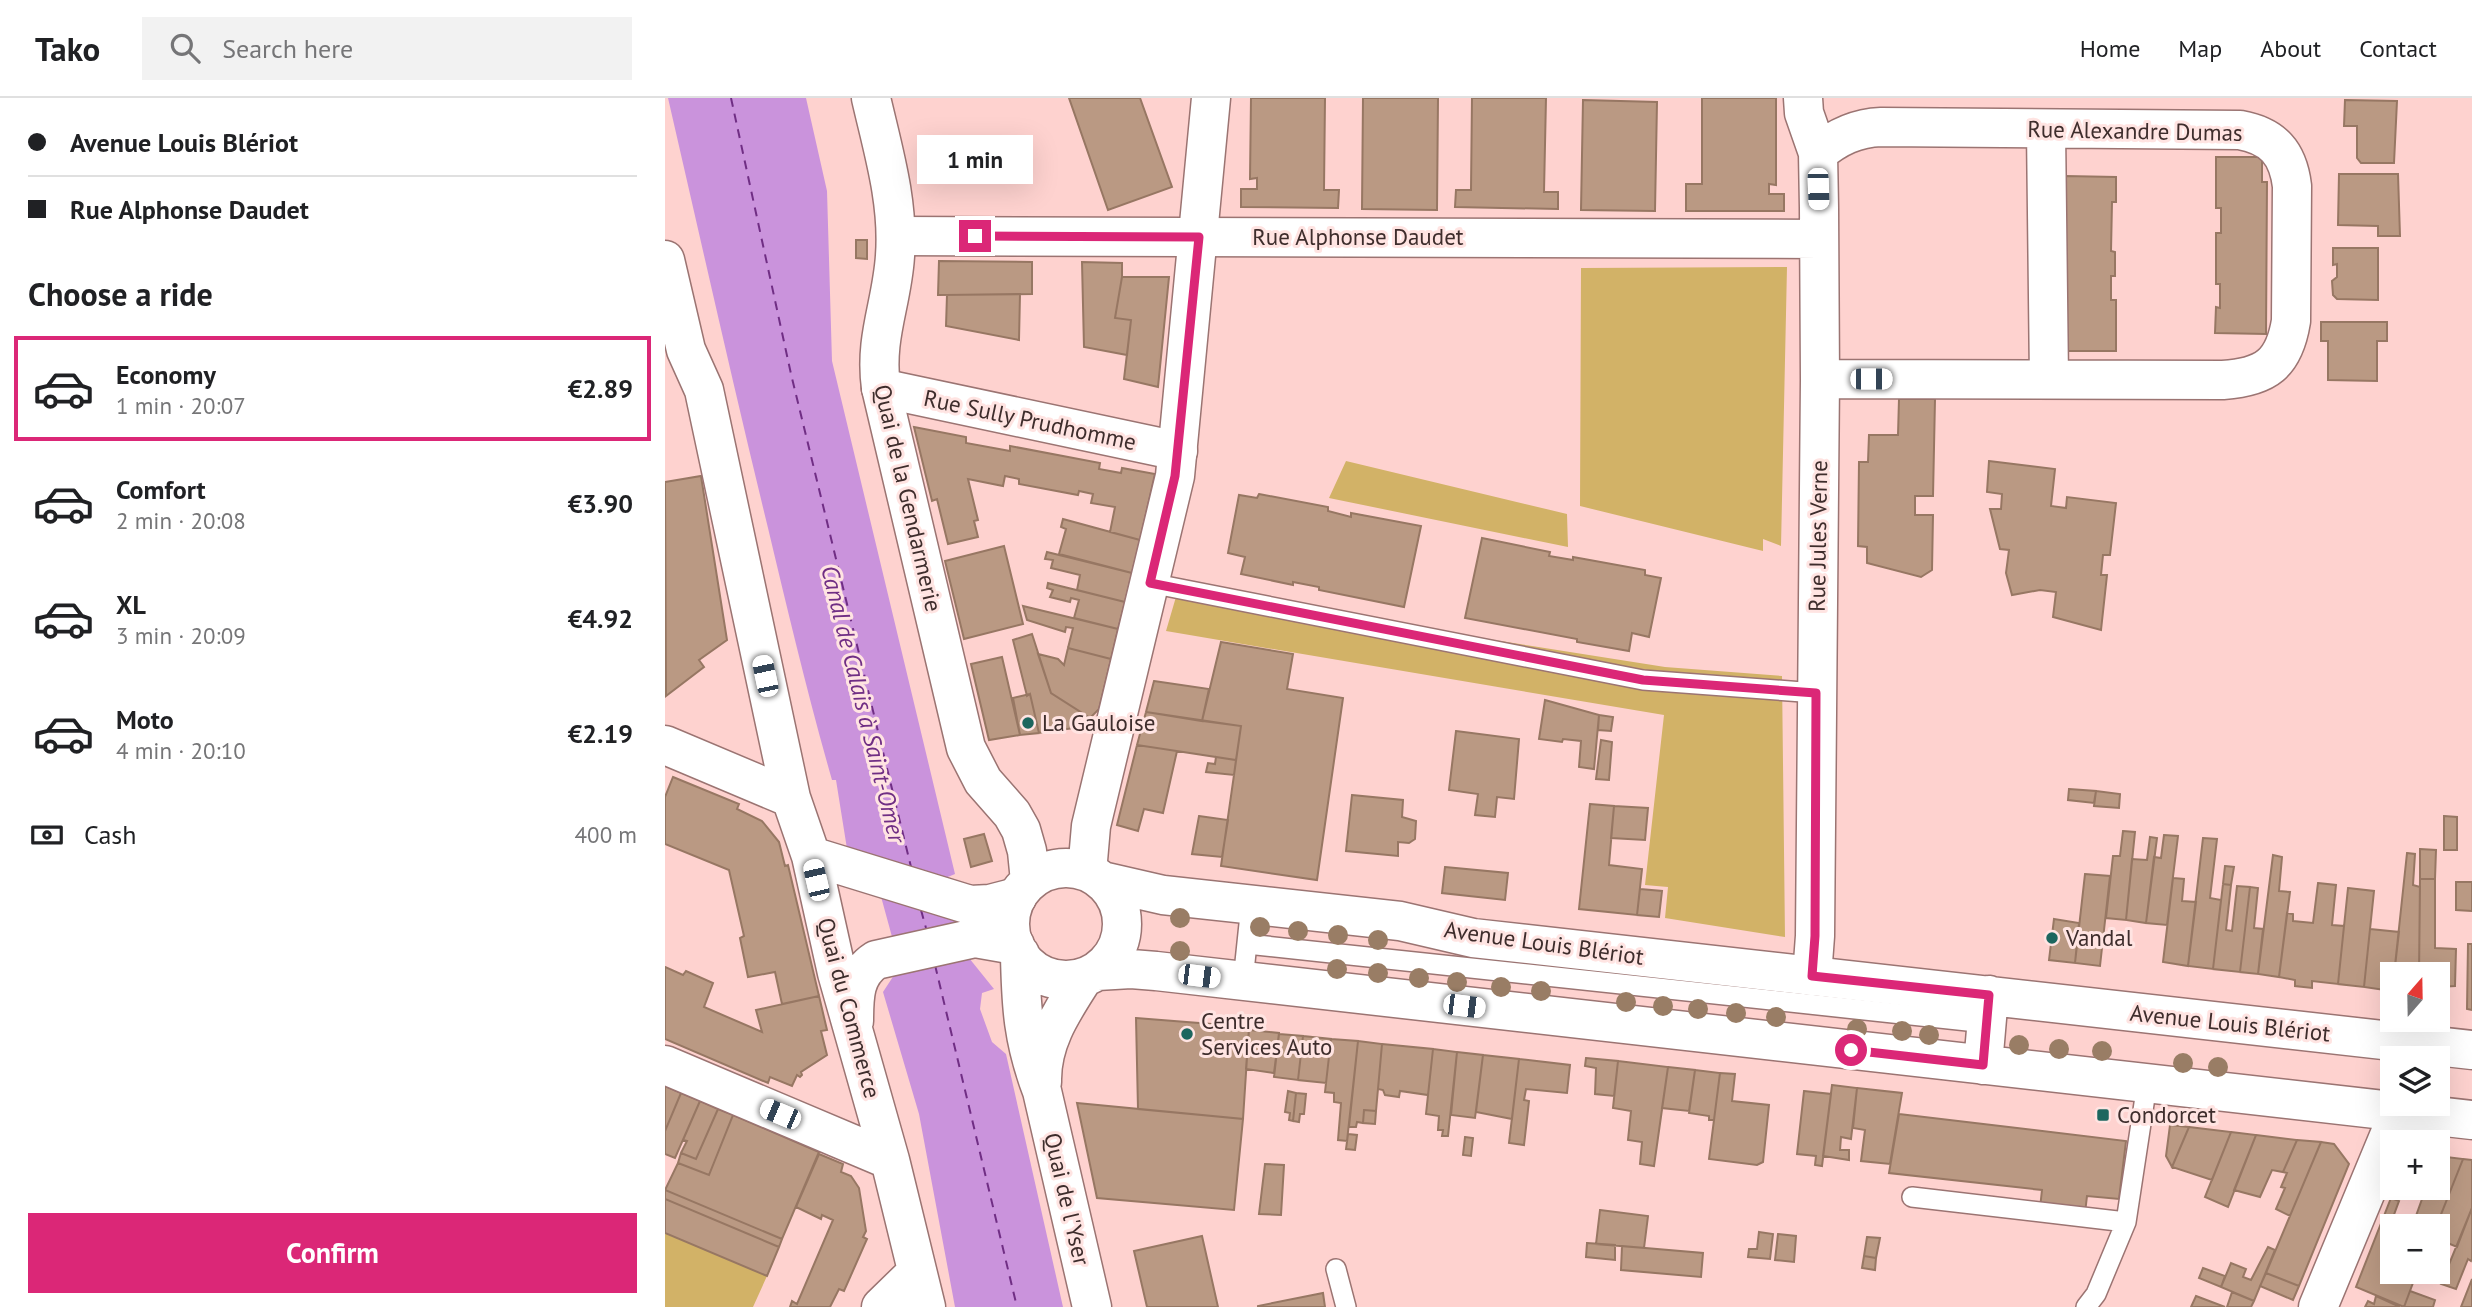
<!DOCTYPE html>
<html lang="en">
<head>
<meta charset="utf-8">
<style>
	body { margin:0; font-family:"PT Sans",sans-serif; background:#f2f2f2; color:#202124; height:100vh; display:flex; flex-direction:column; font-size:26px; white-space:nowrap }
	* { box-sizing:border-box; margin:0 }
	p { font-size:23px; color:#757577 }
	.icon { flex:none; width:38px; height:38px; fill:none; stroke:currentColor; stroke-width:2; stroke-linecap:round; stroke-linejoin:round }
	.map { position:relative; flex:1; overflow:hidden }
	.panel { display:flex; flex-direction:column; background:#fff; width:665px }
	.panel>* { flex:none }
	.hud { display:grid; align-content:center; height:154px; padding:0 28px; background:#fff }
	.needle { width:46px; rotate:20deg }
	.tools { position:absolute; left:1715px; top:864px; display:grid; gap:14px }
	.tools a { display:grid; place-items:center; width:70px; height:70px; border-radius:0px; background:#fff; box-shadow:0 7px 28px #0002; font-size:35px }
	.end { position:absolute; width:32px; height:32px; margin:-16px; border:9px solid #db2777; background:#fff; box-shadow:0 0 0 4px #fff }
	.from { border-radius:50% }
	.bubble { position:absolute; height:49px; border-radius:0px; background:#fff; box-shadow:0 7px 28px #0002; font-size:23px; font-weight:700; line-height:49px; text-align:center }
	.car { position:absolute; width:21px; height:42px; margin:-21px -10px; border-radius:9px; box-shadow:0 0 5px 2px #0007; background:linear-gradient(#fff 24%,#345 0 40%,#fff 0 76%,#345 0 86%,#fff 0) }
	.hud b { display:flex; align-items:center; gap:24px; height:66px; font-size:26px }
	.hud b+b { border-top:2px solid #e0e0e0 }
	.hud i { width:18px; height:18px; background:#202124 }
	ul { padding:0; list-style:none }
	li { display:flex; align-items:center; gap:21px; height:105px; margin:0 14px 10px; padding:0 14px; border:4px solid transparent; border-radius:0px }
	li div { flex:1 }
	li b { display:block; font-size:26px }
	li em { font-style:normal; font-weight:700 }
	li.selected { border-color:#db2777 }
	li>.icon { width:63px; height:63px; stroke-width:1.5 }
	h2 { padding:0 28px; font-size:32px; line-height:84px }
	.pay { display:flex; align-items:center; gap:18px; height:77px; padding:0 28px; font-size:26px }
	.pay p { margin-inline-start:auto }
	.button { display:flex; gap:14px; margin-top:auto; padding:14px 28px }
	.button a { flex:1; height:80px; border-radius:0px; background:#db2777; color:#fff; font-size:28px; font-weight:700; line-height:80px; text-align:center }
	header { display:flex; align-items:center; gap:42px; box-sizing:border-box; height:98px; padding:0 35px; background:#fff; border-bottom:2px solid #e0e0e0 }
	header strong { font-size:33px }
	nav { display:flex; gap:38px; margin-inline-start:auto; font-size:24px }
	.search { width:490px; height:63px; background:#f2f2f2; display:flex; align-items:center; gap:18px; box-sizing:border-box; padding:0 24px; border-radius:0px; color:#757577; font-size:26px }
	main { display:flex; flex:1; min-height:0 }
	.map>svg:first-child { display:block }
	.green { fill:#d2b267 }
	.water { fill:#ca93dc }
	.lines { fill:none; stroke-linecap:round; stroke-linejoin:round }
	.ferry { stroke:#702e84; stroke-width:2; stroke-dasharray:9 7; stroke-linecap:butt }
	.building { fill:#ba9983; stroke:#977763; stroke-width:2 }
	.service-casing { stroke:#9b7472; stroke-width:22 }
	.minor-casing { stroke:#9b7472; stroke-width:41 }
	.tertiary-casing { stroke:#9b7472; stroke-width:41 }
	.service { stroke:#fff; stroke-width:19 }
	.minor { stroke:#fff; stroke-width:38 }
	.tertiary { stroke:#fff; stroke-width:38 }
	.tree { fill:#997d65 }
	.route { stroke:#db2777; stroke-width:9 }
	.poi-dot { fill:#1c665e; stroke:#ffe4e2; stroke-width:2.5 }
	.labels { text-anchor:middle; stroke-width:6; stroke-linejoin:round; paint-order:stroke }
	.street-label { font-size:23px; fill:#3e2d2c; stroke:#ffe4e2 }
	.poi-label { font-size:23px; fill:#3e2d2c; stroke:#ffe4e2; text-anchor:start }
	.water-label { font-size:24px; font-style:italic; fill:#702e84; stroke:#ffe4e2 }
</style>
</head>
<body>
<header>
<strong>Tako</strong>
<div class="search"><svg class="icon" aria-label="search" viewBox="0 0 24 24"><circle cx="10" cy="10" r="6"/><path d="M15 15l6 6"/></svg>Search here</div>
<nav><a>Home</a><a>Map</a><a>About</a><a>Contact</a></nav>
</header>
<main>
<section class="panel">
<div class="hud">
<b><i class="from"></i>Avenue Louis Blériot</b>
<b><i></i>Rue Alphonse Daudet</b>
</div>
<h2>Choose a ride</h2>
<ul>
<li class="selected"><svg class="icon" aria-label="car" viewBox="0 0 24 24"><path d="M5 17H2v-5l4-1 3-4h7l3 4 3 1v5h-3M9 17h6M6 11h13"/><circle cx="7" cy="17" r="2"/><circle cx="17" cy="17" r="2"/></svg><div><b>Economy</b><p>1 min · 20:07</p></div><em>€2.89</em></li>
<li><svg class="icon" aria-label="car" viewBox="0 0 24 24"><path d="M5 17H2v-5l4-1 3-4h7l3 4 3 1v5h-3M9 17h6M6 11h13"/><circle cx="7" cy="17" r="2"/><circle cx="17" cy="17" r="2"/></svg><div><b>Comfort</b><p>2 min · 20:08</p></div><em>€3.90</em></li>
<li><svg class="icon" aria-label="car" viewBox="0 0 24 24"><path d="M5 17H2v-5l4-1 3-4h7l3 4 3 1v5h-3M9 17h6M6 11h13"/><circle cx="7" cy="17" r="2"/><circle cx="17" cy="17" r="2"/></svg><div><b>XL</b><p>3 min · 20:09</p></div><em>€4.92</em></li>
<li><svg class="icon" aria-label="car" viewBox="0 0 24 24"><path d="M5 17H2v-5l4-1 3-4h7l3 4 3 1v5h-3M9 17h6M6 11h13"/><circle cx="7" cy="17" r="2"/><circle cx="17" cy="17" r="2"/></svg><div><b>Moto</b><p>4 min · 20:10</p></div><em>€2.19</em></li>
</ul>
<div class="pay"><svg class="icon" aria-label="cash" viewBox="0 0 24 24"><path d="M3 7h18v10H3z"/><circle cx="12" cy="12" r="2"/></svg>Cash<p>400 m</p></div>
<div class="button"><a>Confirm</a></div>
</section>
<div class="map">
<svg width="1807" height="1209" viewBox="0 0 1807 1209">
	<rect width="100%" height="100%" fill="#fed2cf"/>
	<path class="green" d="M1122,169L1116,448L1098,441V453L915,408L916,170Z
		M681,363L902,416L903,449L664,400Z
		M513,492L1000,569L1117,578L1120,839L1000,820L1003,789L980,787L999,617L501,533Z
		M0,1134L102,1178L88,1209H0Z"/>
	<path class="water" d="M3,0H141L162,93L167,263L290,776L278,781L300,855L329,891L317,895L315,911L327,944L341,956L398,1209H290L254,1016L218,894L235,868L206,762L183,757L171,682H167C143,598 123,514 103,430C68,287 36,143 3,0Z"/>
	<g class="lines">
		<path class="ferry" d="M66,0L126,276L246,769
			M256,812L261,830
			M270,867L352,1209"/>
	</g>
	<path class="building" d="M404,0H475L507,89L443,112Z
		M586,0H660L659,92H674L673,110L576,109V91H592V80L585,81Z
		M698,0H773L772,112L697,111Z
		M807,0H881L879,94H893V111L790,109L791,92H806Z
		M1037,0H1111V87L1104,86V96H1119V113H1021V86H1037Z
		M918,2L992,4L990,113L916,112Z
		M1680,2L1732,3L1729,65H1696L1692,60V28H1679Z
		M1551,59H1597V84H1602L1601,236L1550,235L1551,209L1555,210V186H1551V135H1556V110H1551Z
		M1674,76H1733L1735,138H1713V128L1673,127Z
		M1400,78L1451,79V104H1447L1446,153L1450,154V178H1446V202H1451V253H1400Z
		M191,142H202V161L191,160Z
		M1668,150H1713V202L1672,201L1668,197L1667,183L1672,179V166L1668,167Z
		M274,163L367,164V196L273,197Z
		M417,164L457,165V179L450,220L466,222L462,257L419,249Z
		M457,179H504L493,289L459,281L466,222L450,220Z
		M355,196L354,242L281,228L282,197Z
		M1656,224H1722V243H1712V283L1663,282V243H1656Z
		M1234,301H1270L1268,398H1250V417H1268L1267,472L1256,479L1202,465V449L1193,448L1194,364H1203L1204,337H1233Z
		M249,329L301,339V345L345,353V348L435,365L434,371L456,375L457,370L490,376L475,442L445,434L450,409L426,405L428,396L414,393L413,397L354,386V381L340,378L338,388L303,381L313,422L309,423L313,439L283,446L272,401L267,403Z
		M1324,363L1390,371L1386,408L1401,410L1402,399L1451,405L1445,457H1438L1436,477H1442L1436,532L1388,519L1391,494L1375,492L1347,497L1341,475L1344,452L1335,451L1325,411H1336L1337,396L1322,394Z
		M36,378L62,542L34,562L39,569L1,598L0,384Z
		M594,396L663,409V413L686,419V415L756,428L739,509L654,492V489L628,484V487L576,476L580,459L563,455L574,397L592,400Z
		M398,421L475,442L467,475L394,456L401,431L396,429Z
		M817,440L885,454L884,458L908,462V459L980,472V477L996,480L984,539L967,535L964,553L912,544V541L800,520Z
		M339,448L358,526L299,541L280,463Z
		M382,454L467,475L460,504L412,492L415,477L386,470L388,462L380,461Z
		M383,485L460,504L453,531L409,520L414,502L406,500L405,504L385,499L388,492L382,490Z
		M358,508L453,531L446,561L403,550L408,530L401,529L400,534L362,522Z
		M367,536L386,595L425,620L416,629L374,635L365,596L362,598L348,542Z
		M556,544L628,556L622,591L678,600L652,782L556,768L576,628L537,623Z
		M403,550L446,561L434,611L425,620L386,595L373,556L393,561L399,567Z
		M337,559L355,637L324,642L306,566Z
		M489,583L544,591L537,623L481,614Z
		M365,596L374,635L355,637L348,600Z
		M880,602L934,617L929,671L914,669L916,643L898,641L897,644L874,641Z
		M481,614L576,628L571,662L472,647Z
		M934,617L948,619L946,633L933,632Z
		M791,633L854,641L849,701L832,699L830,719L810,717L813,696L784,692Z
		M936,642L947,644L944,682L931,681Z
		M472,647L512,653L498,715L479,711L473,733L452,727Z
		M551,659L571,662L569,677L541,674L543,665L550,666Z
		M8,679L74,706L72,711L97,723L114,744L120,768L123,767L154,898L117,906L110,874L83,879L75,840L79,838L64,772L0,746V699Z
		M1404,691L1431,693L1429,705L1403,702Z
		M1431,693L1455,696L1454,710L1429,708Z
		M687,697L738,702L737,719L751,723L750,741L744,745L733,744V758L681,753Z
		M925,706L949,708L944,767L977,771L972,817L914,811Z
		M949,708L983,710L980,742L946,740Z
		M534,718L563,722L557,759L527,756Z
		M1779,718L1792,719V752H1779Z
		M1458,733L1470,734L1461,822L1441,820L1448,758H1455Z
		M319,736L327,763L306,769L299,741Z
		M1499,737L1513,738L1502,827L1481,825L1489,759L1496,760Z
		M1485,739L1492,740L1481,825L1461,822L1467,761L1482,762Z
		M1538,740L1552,741L1545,800L1556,802L1548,871L1523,868Z
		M1755,751L1771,752L1770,781H1755Z
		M1742,755L1750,756L1748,787L1755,789L1754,877H1729Z
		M1608,757L1617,759L1614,793L1625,794L1614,879L1593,876Z
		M1560,768L1569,769L1566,787L1558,786Z
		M780,769L843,775L840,802L777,795Z
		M1420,776L1445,778L1435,868L1410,865Z
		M1508,780L1519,781L1517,803L1531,804L1523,868L1498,864Z
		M1755,781H1770V850L1791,851L1790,888L1773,889V877H1754Z
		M1791,784H1807V813L1791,812Z
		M1653,785L1671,787L1667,827L1679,828L1673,886L1647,883V890L1630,888V882L1614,879L1622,815L1628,816V823L1648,825Z
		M1558,786L1566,787L1561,832L1567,833L1572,788L1585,789L1575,874L1548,871Z
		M1585,789L1593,790L1589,830L1598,831L1593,876L1575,874Z
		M1683,790L1709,793L1699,889L1673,886Z
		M975,791L997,793L994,819L972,817Z
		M1389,821L1414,825L1410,865L1384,862Z
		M1705,831L1734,834L1729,877H1727V893L1699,889Z
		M1803,846H1807V912L1802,911Z
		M0,869L18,877L21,873L48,885L39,909L97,934L91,912L154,898L162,932L156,933L162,957L136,974L137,977L135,979L132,977L127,988L105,979L103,985L0,941Z
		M471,920L584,929L578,1021L473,1011Z
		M584,932L614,935L609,975L581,971Z
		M614,936L638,938L633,982L609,979Z
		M638,938L666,941L661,985L633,982Z
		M666,941L693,943L682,1043L673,1042L676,1005L669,1004V995L660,994Z
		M693,943L717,946L711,1013L699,1012L698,1025L692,1024L691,1029H684Z
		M717,946L768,951L763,997L735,993L734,999L720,997L718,992L713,991Z
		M768,951L792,954L783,1038H777L778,1032H773L774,1018L761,1016Z
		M792,954L818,957L810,1020L786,1017Z
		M818,957L854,961L847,1021L811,1014Z
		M921,960L953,963L949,998L930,996L931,970L920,968Z
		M854,961L905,967L902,995L861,991L859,1002L864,1003L859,1047L844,1045Z
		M953,963L1003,969L989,1068L975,1066L977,1044L963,1042L966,1013L948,1010Z
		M1003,969L1030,972L1024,1013L997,1010Z
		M1030,972L1055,975L1049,1022H1044V1018L1024,1015Z
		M1055,975L1070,976L1067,1003L1104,1007L1098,1064L1092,1067L1044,1061Z
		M1167,987L1192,990L1186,1041L1176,1039L1175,1052H1184V1062L1158,1058Z
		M0,988L16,995L0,1033Z
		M1192,990L1237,995L1225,1066L1196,1063L1200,1032L1188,1030Z
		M623,993L631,995L628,1023L624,1022L625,1015L620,1014Z
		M1139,993L1166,996L1157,1068L1150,1067L1151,1058L1132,1056Z
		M16,995L35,1003L10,1060L0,1056V1033Z
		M631,995L641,996L639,1016H635L634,1024L628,1023Z
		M35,1003L53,1011L31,1061L16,1055L22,1043L18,1042Z
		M412,1005L578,1021L569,1112L432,1100Z
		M53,1011L68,1017L44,1077L13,1065L16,1055L31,1061Z
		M699,1012L711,1013L710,1026L698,1025Z
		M1234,1016L1461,1043L1454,1101L1422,1098L1420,1115L1375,1110L1377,1092L1224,1075Z
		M68,1017L154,1054L117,1141L0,1092L13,1065L44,1077Z
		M1505,1027L1524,1029L1507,1069L1501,1058Z
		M1524,1029L1566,1034L1547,1082L1507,1069Z
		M1566,1034L1591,1037L1563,1109L1540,1099Z
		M683,1036L692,1037L690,1052L681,1051Z
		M1591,1037L1632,1042L1618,1074L1607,1072L1595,1099L1569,1092Z
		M800,1039L808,1040L806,1058L798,1057Z
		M1632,1042L1656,1044L1625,1118L1611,1111L1620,1090L1616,1089L1622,1075L1618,1074Z
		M1656,1044L1669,1046L1684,1066L1634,1188L1601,1175Z
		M154,1056L178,1066L176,1074L186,1078L194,1090L201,1133L198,1139L202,1141L179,1193L174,1191L165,1209H125L127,1203L132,1206L168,1122L157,1117L156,1121L131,1109Z
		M1773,1058L1798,1061L1771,1129H1747L1761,1090H1773Z
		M1798,1061L1807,1062V1110L1792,1149L1773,1141V1129H1771Z
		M600,1066L619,1067L616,1117L594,1116Z
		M0,1092L117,1141L114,1149L0,1101Z
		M1726,1100L1734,1103L1727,1122L1743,1129H1727V1174H1752L1739,1209L1691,1189Z
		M0,1101L114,1149L102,1178L0,1135Z
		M1807,1110V1161L1806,1163L1803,1161L1791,1191L1776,1186Z
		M935,1112L983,1118L979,1150L931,1146Z
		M1094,1134L1108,1136L1105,1161L1083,1159L1084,1151H1092Z
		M1113,1136L1131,1138L1129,1164L1110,1162Z
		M537,1138L553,1209H482L469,1153Z
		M1202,1139L1215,1140L1211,1160L1199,1158Z
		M922,1145L950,1147V1162L921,1159Z
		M957,1148L1038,1155L1036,1179L956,1172Z
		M1603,1149L1610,1152L1589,1203L1556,1189L1566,1165L1581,1171L1578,1179L1586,1182Z
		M1199,1158L1211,1160L1210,1172L1197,1170Z
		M1538,1170L1560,1178L1556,1189L1534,1180Z
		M1601,1175L1634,1188L1628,1202L1595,1188Z
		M1807,1181V1209H1796Z
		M1745,1193L1770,1202L1768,1209H1739Z
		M1567,1194L1589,1203L1586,1209H1562Z
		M658,1195L660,1209H593V1208Z
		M1531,1198L1560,1209H1526Z
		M1711,1198L1735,1209H1700L1703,1203L1709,1206Z"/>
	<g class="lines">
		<g class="service-casing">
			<path id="service" d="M485,485L978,582L1151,595
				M582,846L1321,925
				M578,883L586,807
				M1247,1099L1461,1124
				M671,1171L681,1209
				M1421,1209L1431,1196L1461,1124L1482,986"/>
		</g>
		<g class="minor-casing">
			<path id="minor" d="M1138,0L1139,15L1153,55L1154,110L1155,281L1150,838L1147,878
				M1381,32L1384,281
				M1153,55C1172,39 1191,30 1216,29L1575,32C1608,38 1623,55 1627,88L1626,223C1619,266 1601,279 1558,282L1155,281
				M231,138L1154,141
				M0,162L21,252L39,292L126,700L146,758L172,875L225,1062L261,1209
				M216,290L513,353
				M0,647L126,700
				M146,758L305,807L325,806L352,799
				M189,923C189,899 189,876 211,862L310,840L350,847
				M0,967L225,1062
				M216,1209L252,1174
				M1653,1209L1734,1014"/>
		</g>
		<g class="tertiary-casing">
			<path id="tertiary" d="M206,0C218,52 234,104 230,158C227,206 209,239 216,290L301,650L318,683L347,716L356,732L362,753L365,783
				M345 826a56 56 0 1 1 112 0a56 56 0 1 1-112 0Z
				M422,774L426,728L510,378L546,0
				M437,783L498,797L735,823L808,840L1807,952
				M355,856C356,909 358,943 377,993L427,1209
				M432,873L466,871L491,873L1807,1022
				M1318,967L1324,897
				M377,984C376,943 398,912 419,879"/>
		</g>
		<use href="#service" class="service"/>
		<use href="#minor" class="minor"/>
		<use href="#tertiary" class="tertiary"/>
	</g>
	<g class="tree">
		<circle cx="515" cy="820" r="10"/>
		<circle cx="595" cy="829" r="10"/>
		<circle cx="633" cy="833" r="10"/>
		<circle cx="673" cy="837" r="10"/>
		<circle cx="713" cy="842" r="10"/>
		<circle cx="515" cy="853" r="10"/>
		<circle cx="672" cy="871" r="10"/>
		<circle cx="713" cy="875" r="10"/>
		<circle cx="754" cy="880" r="10"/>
		<circle cx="792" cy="884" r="10"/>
		<circle cx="836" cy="889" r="10"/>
		<circle cx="876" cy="893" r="10"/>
		<circle cx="961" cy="904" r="10"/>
		<circle cx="998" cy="908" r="10"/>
		<circle cx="1033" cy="911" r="10"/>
		<circle cx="1071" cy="915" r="10"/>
		<circle cx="1111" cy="919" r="10"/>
		<circle cx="1192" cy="931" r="10"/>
		<circle cx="1237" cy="933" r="10"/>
		<circle cx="1264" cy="937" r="10"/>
		<circle cx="1354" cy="947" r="10"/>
		<circle cx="1394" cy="951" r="10"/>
		<circle cx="1437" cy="953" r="10"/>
		<circle cx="1518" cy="965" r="10"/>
		<circle cx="1553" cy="969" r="10"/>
	</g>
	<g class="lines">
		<path class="route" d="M310,138L534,139L510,378L485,485L978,582L1151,595L1150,838L1147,878L1324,897L1318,967L1186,952"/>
	</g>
	<g class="poi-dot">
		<circle cx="363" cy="625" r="7"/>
		<circle cx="1387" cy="840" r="7"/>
		<circle cx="522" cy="936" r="7"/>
		<rect x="1431" y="1010" width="14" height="14" rx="3.5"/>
	</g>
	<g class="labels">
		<g class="street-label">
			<text transform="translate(1470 33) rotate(1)" y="8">Rue Alexandre Dumas</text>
			<text x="693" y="147">Rue Alphonse Daudet</text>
			<text transform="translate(365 322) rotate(12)" y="8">Rue Sully Prudhomme</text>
			<text transform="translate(243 400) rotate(77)" y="8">Quai de la Gendarmerie</text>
			<text transform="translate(1153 438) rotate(-89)" y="8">Rue Jules Verne</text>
			<text transform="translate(879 845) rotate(8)" y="8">Avenue Louis Blériot</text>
			<text transform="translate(184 910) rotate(75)" y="8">Quai du Commerce</text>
			<text transform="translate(1565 925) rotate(6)" y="8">Avenue Louis Blériot</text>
			<text transform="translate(402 1101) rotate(77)" y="8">Quai de l'Yser</text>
		</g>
		<g class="poi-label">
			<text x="377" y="633">La Gauloise</text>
			<text x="1401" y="848">Vandal</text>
			<text x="536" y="931">Centre<tspan x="536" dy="26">Services Auto</tspan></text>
			<text x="1452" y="1025">Condorcet</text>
		</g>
		<g class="water-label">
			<text transform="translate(198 606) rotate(76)" y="8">Canal de Calais à Saint-Omer</text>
		</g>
	</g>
</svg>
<div class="tools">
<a><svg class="needle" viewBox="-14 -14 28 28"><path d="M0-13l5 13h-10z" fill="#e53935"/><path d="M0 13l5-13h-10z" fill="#757577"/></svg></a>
<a><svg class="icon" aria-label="layers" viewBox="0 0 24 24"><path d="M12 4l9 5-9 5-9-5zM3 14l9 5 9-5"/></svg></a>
<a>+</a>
<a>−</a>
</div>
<i class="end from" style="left:1186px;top:952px"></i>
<i class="end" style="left:310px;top:138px"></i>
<div class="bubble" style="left:252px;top:37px;width:116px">1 min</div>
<i class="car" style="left:1153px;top:91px;rotate:178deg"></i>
<i class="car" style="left:1206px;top:281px;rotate:90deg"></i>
<i class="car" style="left:100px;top:578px;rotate:348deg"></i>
<i class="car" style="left:151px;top:782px;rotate:347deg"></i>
<i class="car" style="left:534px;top:878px;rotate:97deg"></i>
<i class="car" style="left:799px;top:908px;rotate:97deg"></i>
<i class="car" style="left:115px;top:1016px;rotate:293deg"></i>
</div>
</main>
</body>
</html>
